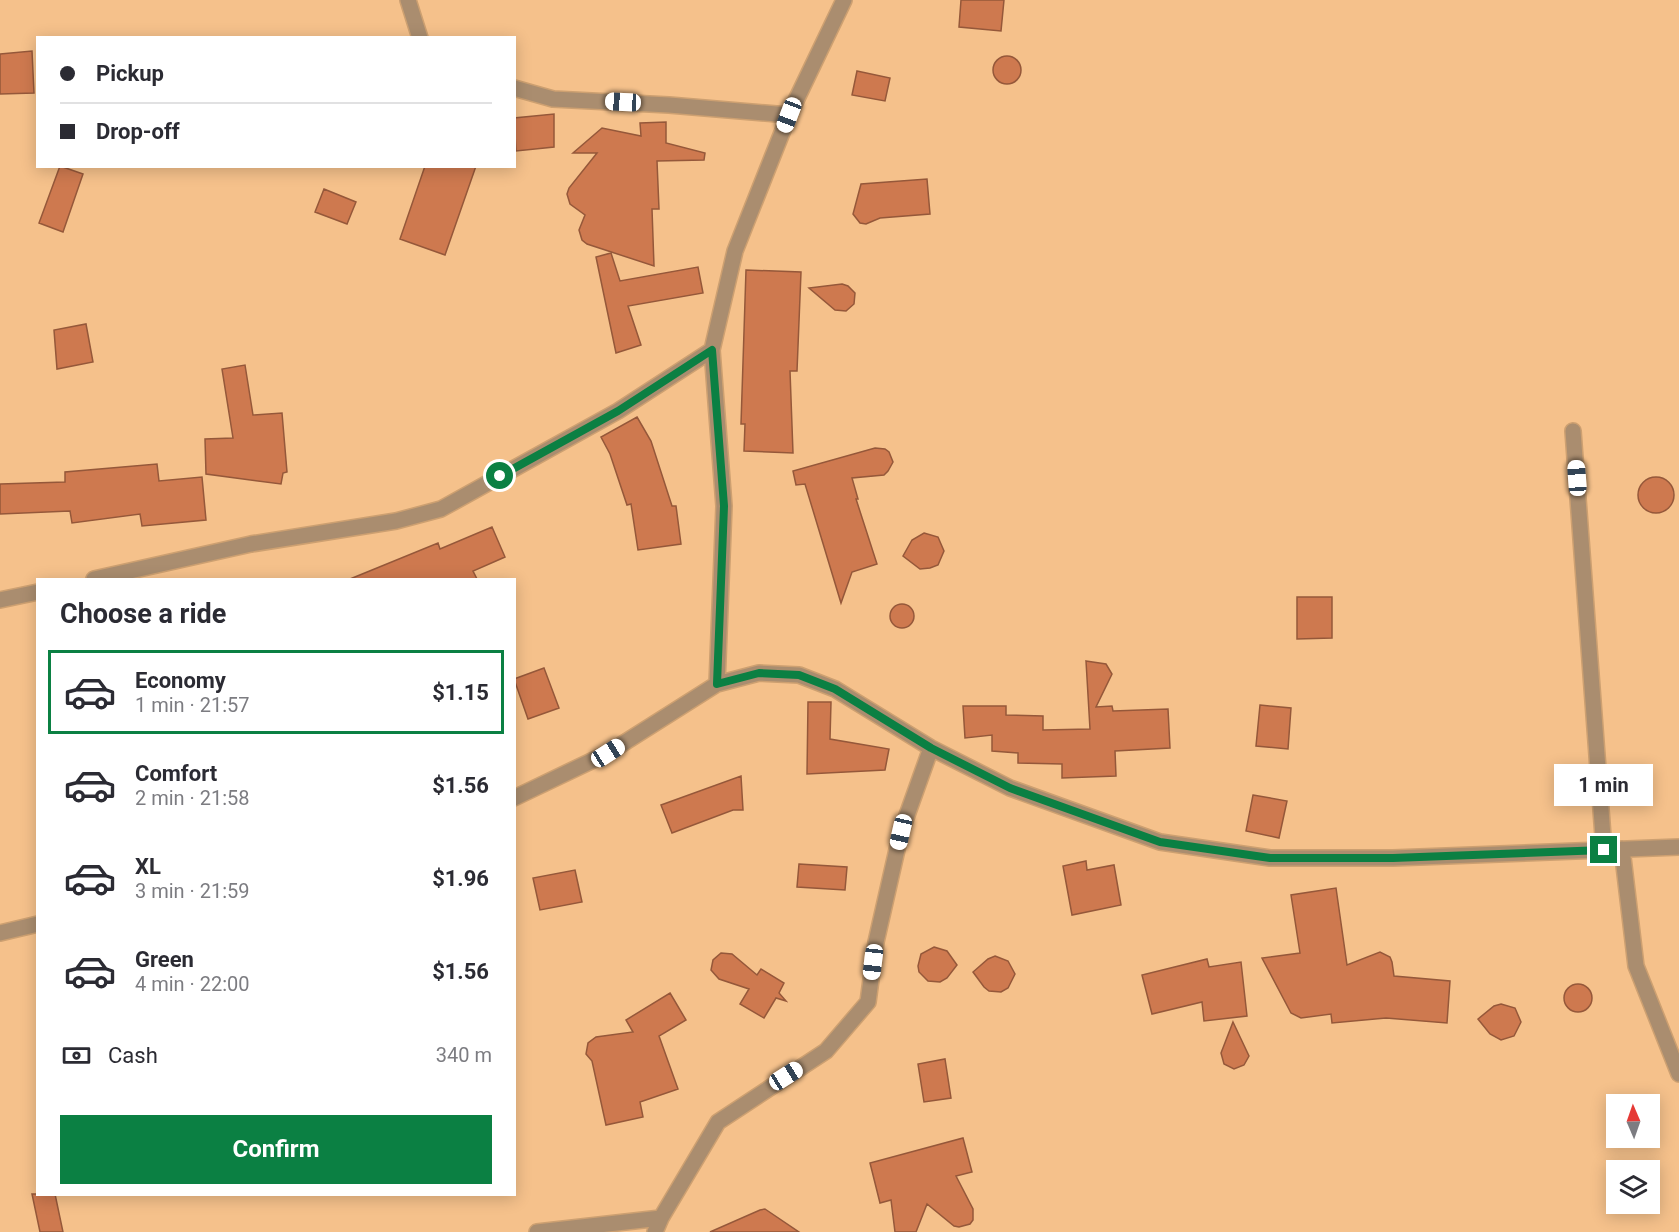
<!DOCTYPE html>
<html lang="en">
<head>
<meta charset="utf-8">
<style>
	body { margin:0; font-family:Roboto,sans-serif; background:#f2f2f3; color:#2b2b33; height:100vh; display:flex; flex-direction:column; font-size:22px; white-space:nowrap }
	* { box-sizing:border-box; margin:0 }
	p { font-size:20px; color:#7c7c81 }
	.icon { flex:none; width:33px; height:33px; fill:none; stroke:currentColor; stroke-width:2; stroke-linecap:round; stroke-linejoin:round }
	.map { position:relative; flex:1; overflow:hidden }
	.panel { position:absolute; left:36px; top:578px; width:480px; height:618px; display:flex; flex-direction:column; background:#fff; border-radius:0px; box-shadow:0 3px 15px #0003 }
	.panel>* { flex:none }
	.top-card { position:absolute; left:36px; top:36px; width:480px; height:132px; border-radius:0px; box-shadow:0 3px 15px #0003; display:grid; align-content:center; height:132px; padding:0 24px; background:#fff }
	.needle { width:39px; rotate:358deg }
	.controls { position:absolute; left:1606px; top:1094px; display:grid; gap:12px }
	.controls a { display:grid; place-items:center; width:54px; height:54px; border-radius:0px; background:#fff; box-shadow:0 3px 15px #0003; font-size:30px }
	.end { position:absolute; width:27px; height:27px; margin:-14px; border:8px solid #0b8043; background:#fff; box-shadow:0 0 0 3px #fff }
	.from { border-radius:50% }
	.bubble { position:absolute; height:42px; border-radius:0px; background:#fff; box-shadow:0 3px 15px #0003; font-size:20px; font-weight:700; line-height:42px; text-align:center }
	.car { position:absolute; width:18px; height:36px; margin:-18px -9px; border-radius:8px; box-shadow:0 0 4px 2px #0007; background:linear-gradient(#fff 24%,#345 0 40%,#fff 0 76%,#345 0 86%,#fff 0) }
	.top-card b { display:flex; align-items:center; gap:21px; height:57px; font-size:22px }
	.top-card b+b { border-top:2px solid #e1e1e2 }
	.top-card i { width:15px; height:15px; background:#2b2b33 }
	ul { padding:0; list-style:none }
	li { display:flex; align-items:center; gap:18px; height:84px; margin:0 12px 9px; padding:0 12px; border:3px solid transparent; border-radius:0px }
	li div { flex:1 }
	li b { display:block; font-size:22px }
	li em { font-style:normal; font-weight:700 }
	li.active { border-color:#0b8043 }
	li>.icon { width:54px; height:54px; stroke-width:1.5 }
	h2 { padding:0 24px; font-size:27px; line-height:72px }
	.pay { display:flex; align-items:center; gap:15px; height:66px; padding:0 24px; font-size:22px }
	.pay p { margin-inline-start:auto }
	.cta { display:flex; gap:12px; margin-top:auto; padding:12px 24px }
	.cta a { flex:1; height:69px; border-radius:0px; background:#0b8043; color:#fff; font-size:24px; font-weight:700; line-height:69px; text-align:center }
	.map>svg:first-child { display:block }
	.building { fill:#ce794f; stroke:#95583a; stroke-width:1.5 }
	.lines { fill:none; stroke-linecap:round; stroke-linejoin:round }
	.minor-casing { stroke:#cda071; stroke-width:18 }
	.minor { stroke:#aa8d6f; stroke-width:15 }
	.route { stroke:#0b8043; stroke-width:8 }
</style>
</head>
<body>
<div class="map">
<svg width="1679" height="1232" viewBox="0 0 1679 1232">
	<rect width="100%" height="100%" fill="#f5c18b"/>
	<path class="building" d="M961,0H1004L1001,31L959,27Z
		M32,51L34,93L0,94V54Z
		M993 70a14 14 0 1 1 28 0a14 14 0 1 1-28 0Z
		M857,71L890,78L885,101L852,95Z
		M554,114V147L516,151L514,118Z
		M666,122V143L705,153L704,160L657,161L659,209H652L654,266L587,244L582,240L579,230L585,215L570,204L567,194L569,188L597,153H573L602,128L641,136L640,123Z
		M60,166L83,174L63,232L39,223Z
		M425,166H476L445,255L400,239Z
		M927,179L930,214L880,218L866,224L860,223L853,214L861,184Z
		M324,189L356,202L347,224L315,212Z
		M611,253L620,281L698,267L703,293L628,306L641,345L616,353L596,257Z
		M746,270L801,272L797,371H790L793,453L744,451L745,424H741Z
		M842,284L848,286L855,293L854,304L846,311L835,310L809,288Z
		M86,324L93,362L57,369L54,330Z
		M245,365L253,415L282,413L287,472L283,473L281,484L206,474L205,439L233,438L222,369Z
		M637,417L651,441L672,506H676L681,544L638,550L631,504L627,505L610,454L601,437Z
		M875,448L885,449L889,452L893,462L888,471L884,475L852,478L858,499H856L877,564L852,572L841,603L805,484L796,485L793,471Z
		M157,464L159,481L202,477L206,520L142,526L140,514L72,523L70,511L0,514V484L65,482V472Z
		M1638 495a18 18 0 1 1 36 0a18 18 0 1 1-36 0Z
		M492,527L505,557L473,571L477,579H350L438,543L440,549Z
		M924,533L938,537L944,551L938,565L930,568L920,569L903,556L912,540Z
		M1297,597H1332V638L1297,639Z
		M890 616a12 12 0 1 1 24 0a12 12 0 1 1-24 0Z
		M1086,661L1106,664L1112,674L1096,707L1112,706L1113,711L1168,709L1170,748L1115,751L1116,776L1062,778V764L1018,763V753L992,751V735L965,738L963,706H1006V715L1043,716V730L1090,729Z
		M544,668L559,708L528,719L514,679Z
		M808,702H831L830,739L889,749L885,770L807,774Z
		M1260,705L1291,708L1288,749L1256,746Z
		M741,776L743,810H733L672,833L661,805Z
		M1253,795L1287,801L1279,838L1246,831Z
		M1086,861L1087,870L1114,865L1121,905L1072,915L1063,866Z
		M799,864L847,867L845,890L797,887Z
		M575,870L582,902L540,910L533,878Z
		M1336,888L1347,965L1380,952L1390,957L1392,962L1394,976L1450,981L1447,1023L1386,1018L1332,1023L1331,1014L1301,1018L1291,1013L1262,958L1300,953L1291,895Z
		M934,947L947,951L957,965L947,978L940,982L928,981L919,972L918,966L921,954Z
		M721,953L732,954L757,975L761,969L784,983L779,993L786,1001L776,998L764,1018L740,1004L749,989L719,979L711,970L713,960Z
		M995,956L1008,961L1015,974L1008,988L1001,992L989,991L984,987L973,972L988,959Z
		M1207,959L1209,967L1241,962L1247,1016L1204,1021L1202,1002L1152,1014L1142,975Z
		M1564 998a14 14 0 1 1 28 0a14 14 0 1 1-28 0Z
		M670,993L686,1020L659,1036L678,1089L640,1102L643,1117L606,1125L592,1061L586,1054L588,1043L596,1037L633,1032L626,1020Z
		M1501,1004L1515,1008L1521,1022L1514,1036L1501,1040L1490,1034L1478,1019L1494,1006Z
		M1233,1022L1249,1056L1244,1065L1234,1069L1224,1064L1221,1053Z
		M945,1059L951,1098L924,1102L918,1064Z
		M963,1138L972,1172L956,1176L973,1209V1220L970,1224L959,1227L954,1226L927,1204L916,1232H895L891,1200L880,1203L870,1163Z
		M32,1194H55L63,1232H40Z
		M765,1209L799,1232H710L760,1210Z"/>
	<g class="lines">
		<g class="minor-casing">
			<path id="minor" d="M408,0L420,38
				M514,88L553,99L669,105L789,115
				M1573,431L1604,850
				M94,579L251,544L396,521L441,509L618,411L712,350
				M0,600L38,592
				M717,684L759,673L799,675L835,689L931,748L1010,788L1160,842L1270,858H1393L1679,847
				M514,798L608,753L717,684L724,506L712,350L735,251L789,115L844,0
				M1622,849L1636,966L1679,1074
				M0,933L38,924
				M537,1232L661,1218
				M655,1232L661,1218L718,1122L826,1051L868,1002L876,942L901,832L931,748"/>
		</g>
		<use href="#minor" class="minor"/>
	</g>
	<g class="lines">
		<path class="route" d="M500,476L618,411L712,350L724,506L717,684L759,673L799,675L835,689L931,748L1010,788L1160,842L1270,858H1393L1604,850"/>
	</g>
</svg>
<div class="controls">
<a><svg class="needle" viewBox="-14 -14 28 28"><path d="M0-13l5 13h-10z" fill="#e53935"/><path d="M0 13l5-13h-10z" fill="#7c7c81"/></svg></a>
<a><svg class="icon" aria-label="layers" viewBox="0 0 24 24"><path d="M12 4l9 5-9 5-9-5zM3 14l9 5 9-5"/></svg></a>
</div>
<i class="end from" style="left:500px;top:476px"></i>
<i class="end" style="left:1604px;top:850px"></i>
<div class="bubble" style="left:1554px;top:764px;width:99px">1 min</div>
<i class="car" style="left:623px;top:102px;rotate:273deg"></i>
<i class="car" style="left:789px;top:115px;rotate:201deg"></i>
<i class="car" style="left:1577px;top:478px;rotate:356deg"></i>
<i class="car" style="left:608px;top:753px;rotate:58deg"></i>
<i class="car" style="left:901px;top:832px;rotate:193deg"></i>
<i class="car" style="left:873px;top:962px;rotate:187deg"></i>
<i class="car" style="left:786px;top:1076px;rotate:58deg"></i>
<div class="top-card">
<b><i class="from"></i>Pickup</b>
<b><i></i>Drop-off</b>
</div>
<section class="panel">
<h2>Choose a ride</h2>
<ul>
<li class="active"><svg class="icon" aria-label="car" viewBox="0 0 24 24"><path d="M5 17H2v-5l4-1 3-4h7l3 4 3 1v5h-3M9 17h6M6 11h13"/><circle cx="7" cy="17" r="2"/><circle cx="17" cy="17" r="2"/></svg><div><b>Economy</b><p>1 min · 21:57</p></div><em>$1.15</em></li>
<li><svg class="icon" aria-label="car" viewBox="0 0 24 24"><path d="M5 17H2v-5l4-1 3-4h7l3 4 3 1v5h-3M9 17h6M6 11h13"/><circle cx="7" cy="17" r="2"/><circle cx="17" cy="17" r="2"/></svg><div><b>Comfort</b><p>2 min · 21:58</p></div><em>$1.56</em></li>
<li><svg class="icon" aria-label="car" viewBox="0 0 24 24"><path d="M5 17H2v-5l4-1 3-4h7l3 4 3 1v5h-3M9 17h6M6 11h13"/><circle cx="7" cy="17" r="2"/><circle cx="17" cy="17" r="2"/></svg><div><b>XL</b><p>3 min · 21:59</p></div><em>$1.96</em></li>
<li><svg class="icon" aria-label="car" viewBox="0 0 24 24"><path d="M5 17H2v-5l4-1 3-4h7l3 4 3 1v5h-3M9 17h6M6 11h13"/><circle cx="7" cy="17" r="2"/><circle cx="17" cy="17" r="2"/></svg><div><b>Green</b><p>4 min · 22:00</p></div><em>$1.56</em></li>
</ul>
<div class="pay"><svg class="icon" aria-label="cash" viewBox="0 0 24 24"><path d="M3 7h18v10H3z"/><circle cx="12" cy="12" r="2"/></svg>Cash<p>340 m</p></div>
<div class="cta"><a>Confirm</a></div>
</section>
</div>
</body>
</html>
